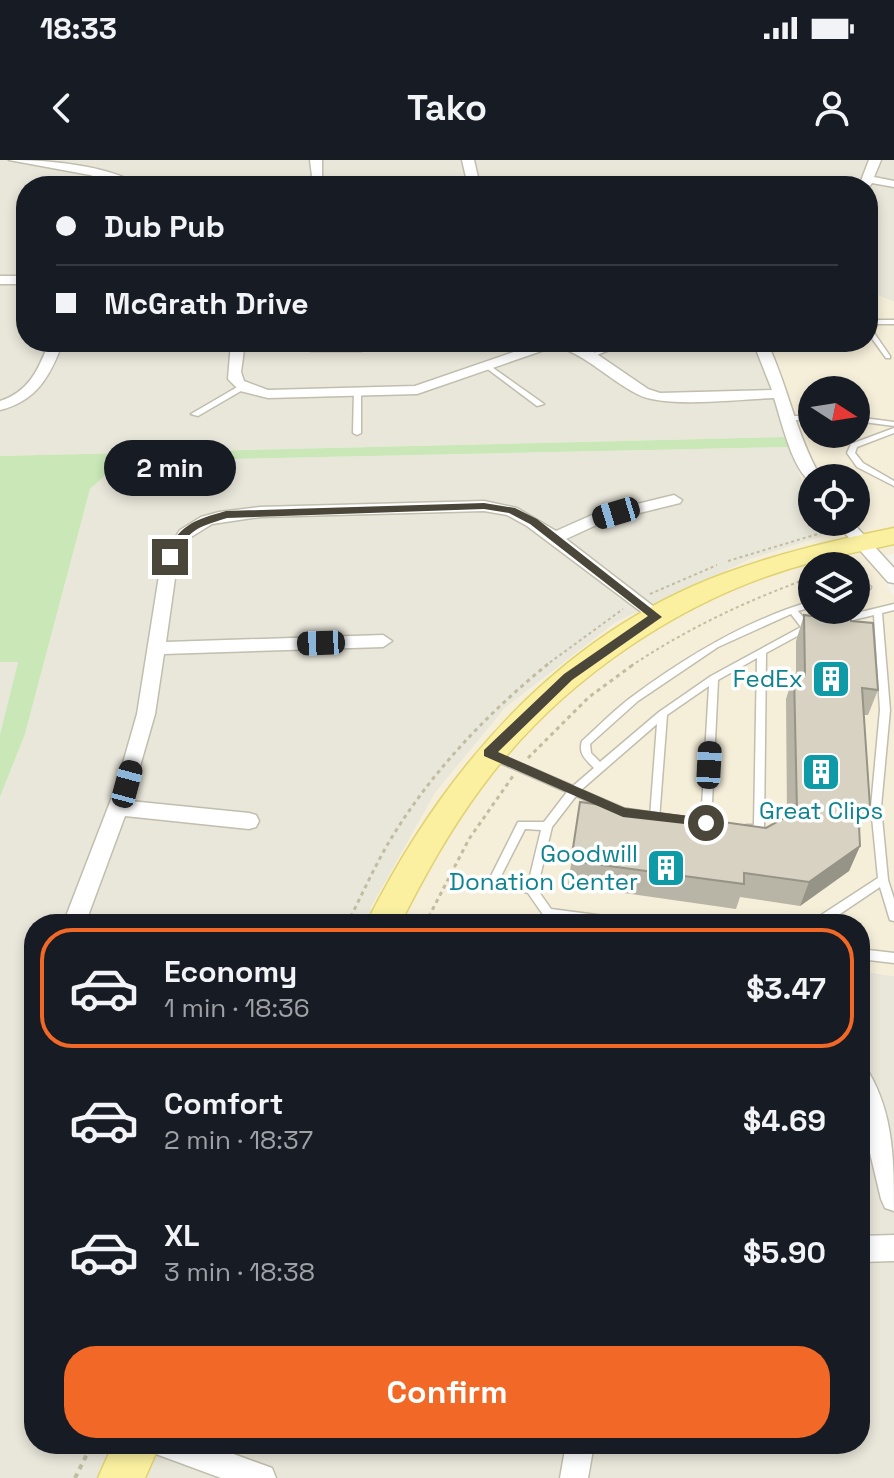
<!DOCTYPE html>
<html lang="en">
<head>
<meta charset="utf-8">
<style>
	body { margin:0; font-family:"Space Grotesk",sans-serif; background:#20242c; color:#f1f3f6; height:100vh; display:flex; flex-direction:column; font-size:30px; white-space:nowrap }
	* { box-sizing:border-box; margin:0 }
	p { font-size:26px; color:#9ea1a6 }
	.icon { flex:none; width:44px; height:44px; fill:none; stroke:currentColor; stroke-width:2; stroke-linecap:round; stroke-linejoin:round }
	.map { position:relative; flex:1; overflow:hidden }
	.details { position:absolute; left:24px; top:754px; width:846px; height:540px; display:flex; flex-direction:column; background:#171b24; border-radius:32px; box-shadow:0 4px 12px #0003 }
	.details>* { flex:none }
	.hud { position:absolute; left:16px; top:16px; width:862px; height:176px; border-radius:32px; box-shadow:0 4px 12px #0003; display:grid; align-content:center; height:176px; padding:0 40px; background:#171b24 }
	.needle { width:52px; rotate:102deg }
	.tools { position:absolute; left:798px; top:216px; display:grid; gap:16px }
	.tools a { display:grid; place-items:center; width:72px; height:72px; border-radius:50%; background:#171b24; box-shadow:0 4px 12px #0003; font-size:40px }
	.end { position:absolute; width:36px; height:36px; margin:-18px; border:10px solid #4a4639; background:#fff; box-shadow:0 0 0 4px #fff }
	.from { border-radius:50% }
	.bubble { position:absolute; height:56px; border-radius:28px; background:#171b24; box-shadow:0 4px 12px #0003; font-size:26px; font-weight:800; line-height:56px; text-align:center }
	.car { position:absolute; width:24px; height:48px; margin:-24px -12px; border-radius:10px; box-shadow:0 0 6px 2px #0007; background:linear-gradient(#222 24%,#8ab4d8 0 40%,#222 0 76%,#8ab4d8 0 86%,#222 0) }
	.hud b { display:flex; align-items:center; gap:28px; height:76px; font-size:30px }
	.hud b+b { border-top:2px solid #363941 }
	.hud i { width:20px; height:20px; background:#f1f3f6 }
	ul { padding:14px 0 0; list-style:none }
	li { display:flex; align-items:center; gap:24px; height:120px; margin:0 16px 12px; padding:0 24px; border:4px solid transparent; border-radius:32px }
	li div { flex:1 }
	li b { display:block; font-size:30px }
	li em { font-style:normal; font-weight:800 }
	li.current { border-color:#f26826 }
	li>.icon { width:72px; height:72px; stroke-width:1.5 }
	.cta { display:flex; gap:16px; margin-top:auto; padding:16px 40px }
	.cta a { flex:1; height:92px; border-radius:32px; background:#f26826; color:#fff; font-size:32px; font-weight:800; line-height:92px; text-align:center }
	.status { display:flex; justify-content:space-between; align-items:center; height:56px; padding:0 40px; background:#171b24; direction:ltr }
	.status svg { height:22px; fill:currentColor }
	header { display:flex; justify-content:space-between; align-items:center; height:104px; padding:0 40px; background:#171b24; font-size:36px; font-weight:800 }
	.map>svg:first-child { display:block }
	.residential { fill:#e9e7da }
	.commercial { fill:#f5eed9; fill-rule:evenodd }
	.green { fill:#c9e7b7 }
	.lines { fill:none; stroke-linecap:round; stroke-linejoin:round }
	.service-casing { stroke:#c1beae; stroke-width:3 }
	.minor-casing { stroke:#c1beae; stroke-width:3 }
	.primary-casing { stroke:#e0d26f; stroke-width:3 }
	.path-far2 { stroke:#c2bca0; stroke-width:2; stroke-dasharray:3 3; stroke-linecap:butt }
	.path-far1 { stroke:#c2bca0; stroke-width:3; stroke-dasharray:4 4; stroke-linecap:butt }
	.path { stroke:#c2bca0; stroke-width:4; stroke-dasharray:5 5; stroke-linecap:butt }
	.service { fill:#fff; fill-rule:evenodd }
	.minor { fill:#fff; fill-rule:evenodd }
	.primary { fill:#faf0a0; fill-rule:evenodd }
	.wall { fill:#b9b5a6 }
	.shaded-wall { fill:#969387 }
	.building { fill:#d7d2c1; stroke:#969387; stroke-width:2 }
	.route { fill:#4a4639 }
	.labels { text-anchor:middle; stroke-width:7; stroke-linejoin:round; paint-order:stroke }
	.culture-label { font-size:24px; fill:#0d838f; stroke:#fff; text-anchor:end }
</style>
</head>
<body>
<div class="status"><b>18:33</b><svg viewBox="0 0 49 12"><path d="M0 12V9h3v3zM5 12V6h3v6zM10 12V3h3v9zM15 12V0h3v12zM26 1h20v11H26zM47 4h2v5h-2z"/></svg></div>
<header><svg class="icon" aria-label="back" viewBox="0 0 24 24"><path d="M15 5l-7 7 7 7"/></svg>Tako<svg class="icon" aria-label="person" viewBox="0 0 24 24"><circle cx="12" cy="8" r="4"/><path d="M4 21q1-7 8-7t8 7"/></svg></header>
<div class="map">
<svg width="894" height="1318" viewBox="0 0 894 1318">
	<rect width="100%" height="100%" fill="#f5f4ec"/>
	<path class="residential" d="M0,0H894V142L868,131V26H26V182H748L761,201L786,277L0,296Z
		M789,287L802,320L812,334V362H831L837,372L751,399L616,462L505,548L435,633L371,748L517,764H34V1284H860V811L894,816V1318H0V637L25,574L90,329L110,311L141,301Z
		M0,502H18L0,574Z"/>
	<path class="commercial" d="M868,131L894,142V394L870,398L894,436V816L860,811V764H517L370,749L435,633L505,548L616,462L751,399L836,372L831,362H856V318H812V334L802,320L761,201L748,182H868ZM812,230H856V274H812ZM812,406H856V450H812Z"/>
	<path class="green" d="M786,277L789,287L141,301L110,311L90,329L25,574L0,637V574L18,502H0V296Z"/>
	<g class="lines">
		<g class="service-casing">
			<path id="service" d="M868,160H894V164H868Z
				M868,166L870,167L890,196V198H886L868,173Z
				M307,182H313L314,187H361L364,189L361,191H311L308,189Z
				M520,182H528L535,188L530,189Z
				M620,182H629L592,197L587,196Z
				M485,205H489L544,244L537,246L485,207Z
				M239,226L246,228L198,256L191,254Z
				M354,230L361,232V273L357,275L353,273Z
				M786,256H812V260H786Z
				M856,257L894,262V266L856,261Z
				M894,268V273L857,287L855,293L863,303L894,321V326L857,307L847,293L851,284Z
				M867,424L871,427L870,429L856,433V427Z
				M812,441V447L798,451L808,463L812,464L813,466L812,468L766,493L764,669L763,672L759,673L746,671L745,668L746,665H754L757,498L718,520L711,663L710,666H702L701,663L709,526L667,555L659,660H651L650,657L657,564L581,630L623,648L624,651L623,654H615L576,636L552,667L537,729L551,749L635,760L639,761L640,764H600L548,757L544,756L528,733L491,721L490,718L518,662H544L567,632L491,599L489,596L491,593H497L573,626L594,608C585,599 578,593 582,581C599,566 615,549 633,536C687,496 747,460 812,441ZM791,454L801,467L711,516L659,552L600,602L591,593L590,584L638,541L718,487ZM525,669L541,670L528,724L501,716Z
				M894,444V450L882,453L890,550L881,647L888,720L894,739V761L890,760L889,757L880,727L825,764H811L812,761L878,718L871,647L880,550L874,455L840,463L836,460L840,457Z
				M860,789L894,793V803L860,799Z"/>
		</g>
		<g class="minor-casing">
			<path id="minor" d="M9,0C46,0 110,5 140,26H123L90,15Z
				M310,0H322V18L312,16Z
				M462,0H474L480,26H468Z
				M869,0H881L874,17L894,21V27L872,23L868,29V26H859Z
				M0,116H26V124H0Z
				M49,182H63C50,216 37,241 0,250V241C29,232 39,209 49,182Z
				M231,182H245L241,212L244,221L268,230L415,226L543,182H571L585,186L648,229L660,233L772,230L753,182H767C788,227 796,274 821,318H812V322C793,313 781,259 774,238C741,239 664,249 637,234C608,219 588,196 556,186L417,234L268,238L240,231L228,219Z
				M674,335L682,340L680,343L603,362L566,379L662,453L665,457L662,461L656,463L527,366L507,355L484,351L260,357L212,364L191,377L178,397L166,482L383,475L392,481L383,487L164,494L155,554L130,641L249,653L256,655L259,661L256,667L249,669L125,656L85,764H63L117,624L137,554L162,397L180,370L201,357L219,352L260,347L484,341L517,348L556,371L592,355Z
				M835,362H852L894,408V423L888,422Z
				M860,908L868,911C894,954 894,1003 894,1051L885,1048L881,1039L860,951Z
				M894,1075V1101L860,1102V1076Z
				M152,1284H206L272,1308L276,1318H221L156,1294Z
				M566,1284H594L588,1318H560Z"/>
		</g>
		<g class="primary-casing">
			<path id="primary" d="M894,368V384C868,390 842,394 817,401C686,434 560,520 481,628C449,671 424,717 400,764H366C442,611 559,475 723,414C779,393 836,380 894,368Z
				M113,1284H160L145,1318H98Z"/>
		</g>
		<path class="path-far2" d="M728,401L831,370
			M650,434L717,405
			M545,506L623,449
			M631,506C688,468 748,440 812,417"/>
		<path class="path-far1" d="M528,598L589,537L634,504
			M347,764C362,735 375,705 392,677C433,610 488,553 548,504
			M425,764L469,679L513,616"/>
		<path class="path" d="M75,1318L92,1284"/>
		<use href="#service" class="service"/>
		<use href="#minor" class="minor"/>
		<use href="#primary" class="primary"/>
	</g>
	<path class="wall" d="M825,450H850L851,461L878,530L868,555H864L870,647L859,671L860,686L849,711L800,746L740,737L736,749L568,725L580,642L766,668L787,656L786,539L794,514H796V481L804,455L823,458Z"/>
	<path class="shaded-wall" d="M860,686L849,711L800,746L809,722Z"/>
	<path class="building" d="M826,450H850L851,461L873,463L878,530L862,528L870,647L858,645L860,686L809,722L744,713V724L571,701L580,642L766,668L797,651L794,514L805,515L804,455L826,458Z"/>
	<path class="route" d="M484,343L515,348L537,359L662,457L572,520L498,592L625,648L706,658L711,659V667L623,657L484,596V590L564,514L648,456L530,364L509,353L484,349L227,358C195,368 189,369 174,400L165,397C178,365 194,360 226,351Z"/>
	<defs>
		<g id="building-square" transform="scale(2)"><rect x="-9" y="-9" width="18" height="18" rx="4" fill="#0f9aa8" stroke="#fff"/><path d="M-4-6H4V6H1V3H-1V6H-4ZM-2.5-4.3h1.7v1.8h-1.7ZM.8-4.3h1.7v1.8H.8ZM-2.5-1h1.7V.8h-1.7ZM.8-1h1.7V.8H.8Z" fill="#fff"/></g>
	</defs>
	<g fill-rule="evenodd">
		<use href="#building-square" x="831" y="519"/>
		<use href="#building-square" x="821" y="612"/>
		<use href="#building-square" x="666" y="708"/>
	</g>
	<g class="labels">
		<g class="culture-label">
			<text x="803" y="527">FedEx</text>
			<text x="821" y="659" text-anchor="middle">Great Clips</text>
			<text x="638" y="702">Goodwill<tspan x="638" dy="28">Donation Center</tspan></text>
		</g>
	</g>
</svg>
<div class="tools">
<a><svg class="needle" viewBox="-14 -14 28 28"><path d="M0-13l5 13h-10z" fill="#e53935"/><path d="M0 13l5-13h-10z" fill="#9ea1a6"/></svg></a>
<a><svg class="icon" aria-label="locate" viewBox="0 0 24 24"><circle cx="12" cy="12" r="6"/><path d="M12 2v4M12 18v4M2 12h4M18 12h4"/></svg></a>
<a><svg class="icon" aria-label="layers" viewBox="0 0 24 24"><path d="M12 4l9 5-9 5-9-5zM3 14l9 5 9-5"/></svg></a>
</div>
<i class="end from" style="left:706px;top:663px"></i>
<i class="end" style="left:170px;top:397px"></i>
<div class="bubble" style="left:104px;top:280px;width:132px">2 min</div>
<i class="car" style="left:616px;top:353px;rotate:253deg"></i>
<i class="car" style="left:321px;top:483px;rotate:268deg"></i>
<i class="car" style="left:709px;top:605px;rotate:3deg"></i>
<i class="car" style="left:127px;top:624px;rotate:15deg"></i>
<div class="hud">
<b><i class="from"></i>Dub Pub</b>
<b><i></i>McGrath Drive</b>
</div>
<section class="details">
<ul>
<li class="current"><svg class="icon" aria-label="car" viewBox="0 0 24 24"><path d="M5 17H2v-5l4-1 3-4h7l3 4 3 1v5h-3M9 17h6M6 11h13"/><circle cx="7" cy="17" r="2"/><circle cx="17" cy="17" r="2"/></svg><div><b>Economy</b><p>1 min · 18:36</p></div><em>$3.47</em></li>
<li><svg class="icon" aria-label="car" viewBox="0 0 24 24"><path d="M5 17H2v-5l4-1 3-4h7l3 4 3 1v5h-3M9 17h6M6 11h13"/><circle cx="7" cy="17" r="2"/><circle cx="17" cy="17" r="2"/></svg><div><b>Comfort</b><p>2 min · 18:37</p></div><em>$4.69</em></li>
<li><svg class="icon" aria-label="car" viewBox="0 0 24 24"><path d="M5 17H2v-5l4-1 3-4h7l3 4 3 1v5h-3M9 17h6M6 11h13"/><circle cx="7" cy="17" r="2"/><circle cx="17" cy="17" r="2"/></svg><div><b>XL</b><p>3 min · 18:38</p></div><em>$5.90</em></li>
</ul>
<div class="cta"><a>Confirm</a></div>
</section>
</div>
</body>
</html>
